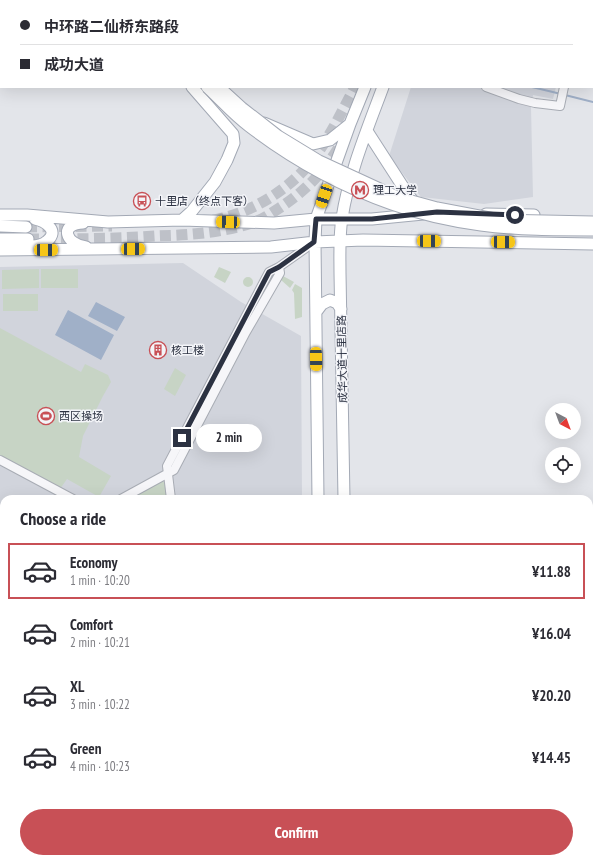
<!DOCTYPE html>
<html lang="en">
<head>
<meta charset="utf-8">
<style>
	body { margin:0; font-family:"PT Sans Narrow","Noto Sans SC",sans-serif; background:#f7f7f7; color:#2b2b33; height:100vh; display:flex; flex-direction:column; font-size:15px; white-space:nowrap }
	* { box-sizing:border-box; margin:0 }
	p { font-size:13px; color:#7c7c81 }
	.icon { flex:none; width:22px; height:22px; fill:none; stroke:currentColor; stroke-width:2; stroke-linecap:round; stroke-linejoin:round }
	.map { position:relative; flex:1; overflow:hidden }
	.details { position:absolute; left:0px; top:495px; width:593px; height:368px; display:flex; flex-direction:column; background:#fff; border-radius:12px 12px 0 0; box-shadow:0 4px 16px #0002 }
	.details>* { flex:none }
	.banner { position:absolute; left:0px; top:0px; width:593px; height:88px; box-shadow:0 4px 16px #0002; display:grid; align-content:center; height:88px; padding:0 20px; background:#fff }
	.needle { width:26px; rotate:139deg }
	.fabs { position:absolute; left:545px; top:403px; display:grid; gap:8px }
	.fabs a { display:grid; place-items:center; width:36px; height:36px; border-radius:50%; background:#fff; box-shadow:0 4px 16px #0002; font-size:20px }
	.end { position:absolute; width:18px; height:18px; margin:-9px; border:5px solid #2c3242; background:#fff; box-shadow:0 0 0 2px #fff }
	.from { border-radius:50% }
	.bubble { position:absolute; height:28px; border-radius:14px; background:#fff; box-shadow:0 4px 16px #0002; font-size:13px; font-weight:700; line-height:28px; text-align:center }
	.car { position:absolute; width:12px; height:24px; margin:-12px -6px; border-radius:5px; box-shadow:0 0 3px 1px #0007; background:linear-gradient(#f5c518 24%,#345 0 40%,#f5c518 0 76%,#345 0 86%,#f5c518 0) }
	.banner b { display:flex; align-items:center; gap:14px; height:38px; font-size:15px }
	.banner b+b { border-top:1px solid #e1e1e2 }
	.banner i { width:10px; height:10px; background:#2b2b33 }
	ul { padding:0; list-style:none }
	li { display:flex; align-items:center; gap:12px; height:56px; margin:0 8px 6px; padding:0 12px; border:2px solid transparent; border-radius:0px }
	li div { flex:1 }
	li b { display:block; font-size:15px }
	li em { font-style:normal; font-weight:700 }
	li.active { border-color:#c85056 }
	li>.icon { width:36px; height:36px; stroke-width:1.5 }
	h2 { padding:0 20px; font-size:18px; line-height:48px }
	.action { display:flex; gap:8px; margin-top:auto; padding:8px 20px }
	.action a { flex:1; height:46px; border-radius:24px; background:#c85056; color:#fff; font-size:16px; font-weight:700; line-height:46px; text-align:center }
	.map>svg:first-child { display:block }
	.built { fill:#d1d4dc }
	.green { fill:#c7d4c5 }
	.water { fill:#a0b0c8 }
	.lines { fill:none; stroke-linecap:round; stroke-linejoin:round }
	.stream { stroke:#a0b0c8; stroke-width:2 }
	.major-tunnel { stroke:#bec1c8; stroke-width:11; stroke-dasharray:11 5.5; stroke-linecap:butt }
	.minor-casing { stroke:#a8acb4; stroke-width:10 }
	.major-casing { stroke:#a3a9b5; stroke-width:13 }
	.minor { stroke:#f6f6f9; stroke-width:8 }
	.major { stroke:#fff; stroke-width:11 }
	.major-bridge-casing { stroke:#a3a9b5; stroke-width:13; stroke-linecap:butt }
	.major-bridge { stroke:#fff; stroke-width:11 }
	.route { stroke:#2c3242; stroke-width:5 }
	.labels { text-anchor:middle; stroke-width:3; stroke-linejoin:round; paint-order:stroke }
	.poi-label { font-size:11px; fill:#2c3242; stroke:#f3f4f8; text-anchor:start }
	.street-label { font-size:11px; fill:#2c3242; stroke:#f3f4f8 }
</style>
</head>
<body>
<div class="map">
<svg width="593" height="863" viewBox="0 0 593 863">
	<rect width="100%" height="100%" fill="#e3e5ea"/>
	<path class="built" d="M453,0H575L452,1Z
		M411,87H556L553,99L533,95L531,107L533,197L484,204L421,197L389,156Z
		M183,263L241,302L301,336L302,499H4V859H305V863H0V267Z"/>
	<path class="green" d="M176,0H269V1H174Z
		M277,0H374L278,1Z
		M219,267L231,272L225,283L214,277Z
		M39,269V288L2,289V270Z
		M41,269H78V288H41Z
		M283,276L294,282L290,288L281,280Z
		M243 282a5 5 0 1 1 10 0a5 5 0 1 1-10 0Z
		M295,284L302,288V317L295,319L294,293L292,290Z
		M3,294H38V311H3Z
		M0,328L81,372L85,364L108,375L111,382L103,396L83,436L79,457L111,476L99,497L67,479L60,489L0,456Z
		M175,368L186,375L175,396L164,389Z
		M160,480L167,484L168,499H127Z
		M0,566H4V632L0,630Z
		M0,744L4,745V776L0,775Z
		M54,859H103L101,863H62Z
		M200,859H218V863H200Z
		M364,859H437L438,863H364Z"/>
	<path class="water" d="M96,302L125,317L117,331L88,316Z
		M68,310L114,335L101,360L55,335Z
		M4,670V745L0,744V677Z
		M0,775L4,776V804L0,810Z
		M0,812H4V855L0,853Z"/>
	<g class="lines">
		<path class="stream" d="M445,1V0
			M532,87L561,94
			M565,95L593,102"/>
		<path class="major-tunnel" d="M409,1V0
			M213,220C250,214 291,189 313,159C330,137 342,111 355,87
			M26,227L112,226
			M28,239C70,239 113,239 155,236C189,235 225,233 257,221C265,218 273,212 281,207C305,191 324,172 339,147"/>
		<g class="minor-casing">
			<path id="minor" d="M583,1V0
				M486,87L519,99L535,103L560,106L564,87
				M0,460L73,499
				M121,499L174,470L246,332L280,273L279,267
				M171,499L167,466L269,272L279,267L313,243
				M0,560L4,559
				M0,634L4,636
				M0,651L4,644
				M589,689H593
				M496,859L497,863
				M23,863L26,859
				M109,863L111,859
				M195,863V859
				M564,863L566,859"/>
		</g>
		<g class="major-casing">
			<path id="major" d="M121,0L122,1
				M133,0L134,1
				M153,0L154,1
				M395,1V0
				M415,1V0
				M264,123L313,144L330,140L350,124
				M367,131L407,193L417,206
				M486,214L534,215
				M0,215H27L108,222L182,220L274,223L316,219H372L423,214
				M182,220L192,211L215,182L227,160L234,143L233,134L192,87
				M83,223C59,224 65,244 86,247
				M0,226L26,227
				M0,239H28
				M31,246C36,246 43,245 47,241C60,231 45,221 35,219
				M0,250L271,247L315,242L363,240L593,244
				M316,312L322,304L330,300L337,303L341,309
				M318,499L315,242L316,219L350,124L365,87
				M344,499L340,273C340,255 339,236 342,218C349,173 367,130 383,87
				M350,859V863
				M320,863V859"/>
		</g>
		<use href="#minor" class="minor"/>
		<use href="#major" class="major"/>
		<g class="major-bridge-casing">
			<path id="major-bridge" d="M207,87C221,100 234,115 249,126C292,159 341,186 392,204C420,214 452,221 481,225C518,230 556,230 593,230
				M219,87L242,108L278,136L319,161L397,197L437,208L500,220L593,222"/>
		</g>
		<use href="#major-bridge" class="major-bridge"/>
	</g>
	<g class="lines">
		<path class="route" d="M182,438L269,272L279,267L314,242L316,219H372L437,212L515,215"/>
	</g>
	<defs>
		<g id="metro-ring" transform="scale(0.9)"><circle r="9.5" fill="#f3f4f8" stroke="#c85056" stroke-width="1.5"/><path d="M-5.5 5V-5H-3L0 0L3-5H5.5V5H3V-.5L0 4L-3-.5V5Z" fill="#c85056"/></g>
		<g id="bus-ring" transform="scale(0.9)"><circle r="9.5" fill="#f3f4f8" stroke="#c85056" stroke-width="1.5"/><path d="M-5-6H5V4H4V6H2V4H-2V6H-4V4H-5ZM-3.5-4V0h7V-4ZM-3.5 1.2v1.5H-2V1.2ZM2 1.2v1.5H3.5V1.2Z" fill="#c85056"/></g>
		<g id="building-ring" transform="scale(0.9)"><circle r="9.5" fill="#f3f4f8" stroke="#c85056" stroke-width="1.5"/><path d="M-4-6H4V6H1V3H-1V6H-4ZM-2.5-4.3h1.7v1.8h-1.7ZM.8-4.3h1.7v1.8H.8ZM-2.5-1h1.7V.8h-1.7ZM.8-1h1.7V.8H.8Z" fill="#c85056"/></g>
		<g id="stadium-ring" transform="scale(0.9)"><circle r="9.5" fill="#f3f4f8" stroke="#c85056" stroke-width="1.5"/><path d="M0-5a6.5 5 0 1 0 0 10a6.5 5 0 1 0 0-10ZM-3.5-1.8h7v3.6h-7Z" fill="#c85056"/></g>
	</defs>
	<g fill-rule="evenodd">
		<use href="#metro-ring" x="360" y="190"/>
		<use href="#bus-ring" x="142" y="201"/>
		<use href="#building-ring" x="158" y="350"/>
		<use href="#stadium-ring" x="46" y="416"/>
	</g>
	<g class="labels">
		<g class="poi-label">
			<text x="373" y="194">理工大学</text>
			<text x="155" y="205">十里店（终点下客）</text>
			<text x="171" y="354">核工楼</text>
			<text x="59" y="420">西区操场</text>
		</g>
		<g class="street-label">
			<text transform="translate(342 359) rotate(-91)" y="4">成华大道十里店路</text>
		</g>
	</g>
</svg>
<div class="fabs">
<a><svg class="needle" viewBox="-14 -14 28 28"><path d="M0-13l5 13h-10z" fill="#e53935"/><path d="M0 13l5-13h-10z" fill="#7c7c81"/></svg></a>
<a><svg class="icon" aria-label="locate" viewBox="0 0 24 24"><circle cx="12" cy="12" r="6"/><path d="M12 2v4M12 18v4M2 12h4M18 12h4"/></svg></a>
</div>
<i class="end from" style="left:515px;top:215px"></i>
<i class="end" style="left:182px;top:438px"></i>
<div class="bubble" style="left:196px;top:424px;width:66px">2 min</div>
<i class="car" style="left:324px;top:196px;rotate:199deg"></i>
<i class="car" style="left:228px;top:222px;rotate:272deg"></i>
<i class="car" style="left:429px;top:241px;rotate:91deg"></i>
<i class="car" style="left:503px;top:242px;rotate:91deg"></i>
<i class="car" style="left:133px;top:249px;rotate:89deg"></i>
<i class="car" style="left:46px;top:250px;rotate:90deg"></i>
<i class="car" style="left:316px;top:359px;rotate:179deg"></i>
<div class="banner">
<b><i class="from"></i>中环路二仙桥东路段</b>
<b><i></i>成功大道</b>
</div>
<section class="details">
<h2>Choose a ride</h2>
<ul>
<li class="active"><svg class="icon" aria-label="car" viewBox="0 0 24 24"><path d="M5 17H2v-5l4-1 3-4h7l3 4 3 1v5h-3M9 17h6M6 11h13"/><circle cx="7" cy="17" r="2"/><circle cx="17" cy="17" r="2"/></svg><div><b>Economy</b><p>1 min · 10:20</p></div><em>¥11.88</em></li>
<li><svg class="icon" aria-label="car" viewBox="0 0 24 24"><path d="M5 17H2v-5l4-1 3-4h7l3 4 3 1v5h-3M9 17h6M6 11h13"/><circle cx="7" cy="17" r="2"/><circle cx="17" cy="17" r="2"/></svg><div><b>Comfort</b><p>2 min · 10:21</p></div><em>¥16.04</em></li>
<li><svg class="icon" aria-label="car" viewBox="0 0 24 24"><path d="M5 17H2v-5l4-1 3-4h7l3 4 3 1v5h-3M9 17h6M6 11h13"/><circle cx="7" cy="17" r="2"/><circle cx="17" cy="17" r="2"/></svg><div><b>XL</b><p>3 min · 10:22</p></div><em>¥20.20</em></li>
<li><svg class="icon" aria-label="car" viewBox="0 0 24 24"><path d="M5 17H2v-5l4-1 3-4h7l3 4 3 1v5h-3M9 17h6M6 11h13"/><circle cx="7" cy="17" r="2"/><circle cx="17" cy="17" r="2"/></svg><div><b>Green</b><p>4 min · 10:23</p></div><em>¥14.45</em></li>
</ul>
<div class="action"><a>Confirm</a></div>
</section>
</div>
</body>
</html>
